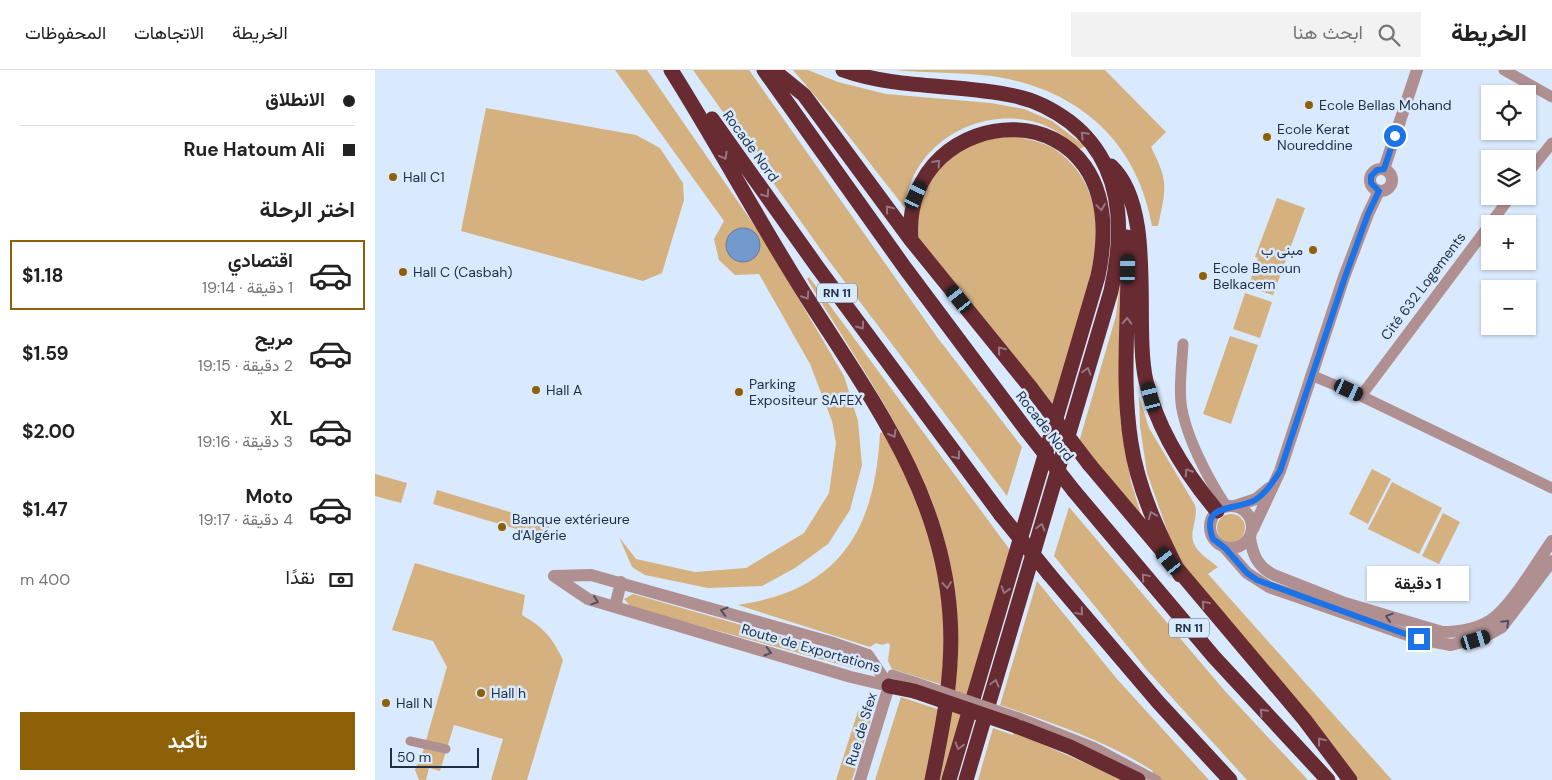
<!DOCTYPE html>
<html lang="ar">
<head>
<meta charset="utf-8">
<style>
	body { margin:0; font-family:"DM Sans",Vazirmatn,sans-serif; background:#f2f2f2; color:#222; direction:rtl; height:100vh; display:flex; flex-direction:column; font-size:19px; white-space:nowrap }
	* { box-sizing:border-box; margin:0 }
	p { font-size:16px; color:#767676 }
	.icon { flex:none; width:28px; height:28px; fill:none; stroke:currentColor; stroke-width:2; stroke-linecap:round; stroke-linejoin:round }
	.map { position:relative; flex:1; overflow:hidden; direction:ltr }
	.side { display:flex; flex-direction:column; background:#fff; width:375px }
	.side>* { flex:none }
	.guide { display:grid; align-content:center; height:110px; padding:0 20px; background:#fff }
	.controls { position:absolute; left:1106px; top:15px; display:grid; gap:10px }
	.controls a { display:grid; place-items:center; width:55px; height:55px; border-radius:0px; background:#fff; box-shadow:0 1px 4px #0004; font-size:25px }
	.scale { position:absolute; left:15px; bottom:12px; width:89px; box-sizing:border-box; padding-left:5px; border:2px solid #1f2e42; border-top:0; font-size:14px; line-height:18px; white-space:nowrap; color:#1f2e42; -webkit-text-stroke:4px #d9e9fe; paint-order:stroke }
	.end { position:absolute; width:22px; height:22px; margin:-11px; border:6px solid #1a73e8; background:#fff; box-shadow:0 0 0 2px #fff }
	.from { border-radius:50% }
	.bubble { position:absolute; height:35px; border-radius:0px; background:#fff; box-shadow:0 1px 4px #0004; font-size:16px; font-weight:700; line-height:35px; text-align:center; direction:rtl }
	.car { position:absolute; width:15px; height:30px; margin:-15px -8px; border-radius:6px; box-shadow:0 0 4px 1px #0007; background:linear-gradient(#222 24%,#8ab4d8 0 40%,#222 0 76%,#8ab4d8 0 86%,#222 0) }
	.guide b { display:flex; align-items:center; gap:18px; height:48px; font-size:19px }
	.guide b+b { border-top:1px solid #e0e0e0 }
	.guide i { width:12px; height:12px; background:#222 }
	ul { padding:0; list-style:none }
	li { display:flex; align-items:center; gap:15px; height:70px; margin:0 10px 8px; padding:0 10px; border:2px solid transparent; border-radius:0px }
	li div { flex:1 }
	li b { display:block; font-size:19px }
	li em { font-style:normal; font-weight:700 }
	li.selected { border-color:#8e6008 }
	li>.icon { width:45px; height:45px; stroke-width:1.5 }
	h2 { padding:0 20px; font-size:22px; line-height:60px }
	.pay { display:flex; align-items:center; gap:12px; height:55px; padding:0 20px; font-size:19px }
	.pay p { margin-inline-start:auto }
	.primary-button { display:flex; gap:10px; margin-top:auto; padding:10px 20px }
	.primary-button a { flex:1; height:58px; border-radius:0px; background:#8e6008; color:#fff; font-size:20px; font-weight:700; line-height:58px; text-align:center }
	header { display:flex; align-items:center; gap:30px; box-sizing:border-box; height:70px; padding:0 25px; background:#fff; border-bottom:1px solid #e0e0e0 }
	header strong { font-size:24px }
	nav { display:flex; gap:28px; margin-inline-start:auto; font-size:18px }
	.search { width:350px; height:45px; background:#f2f2f2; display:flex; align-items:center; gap:12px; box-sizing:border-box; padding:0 18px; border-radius:0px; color:#767676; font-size:19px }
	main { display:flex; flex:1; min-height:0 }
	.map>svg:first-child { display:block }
	.green { fill:#d5b17f }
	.water { fill:#729acd; stroke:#597aa3 }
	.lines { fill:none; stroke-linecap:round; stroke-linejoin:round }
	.pedestrian { stroke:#b08f91; stroke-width:9 }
	.minor { stroke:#b08f91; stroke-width:11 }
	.tertiary { stroke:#b08f91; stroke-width:12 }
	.motorway { stroke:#682b32; stroke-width:15 }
	.pedestrian-bridge { stroke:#b08f91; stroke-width:9 }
	.motorway-bridge { stroke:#682b32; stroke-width:15 }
	.oneway { stroke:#957784 }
	.oneway2 { stroke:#52505e }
	.route { stroke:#1a73e8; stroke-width:6 }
	.poi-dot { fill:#8e6008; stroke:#d9e9fe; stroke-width:2 }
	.labels { text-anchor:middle; stroke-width:5; stroke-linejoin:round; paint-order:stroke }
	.shield { fill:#d9e9fe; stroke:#57667a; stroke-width:1 }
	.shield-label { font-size:12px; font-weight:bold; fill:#1f2e42 }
	.poi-label { font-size:14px; fill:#1f2e42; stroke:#d9e9fe; text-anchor:start }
	.street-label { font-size:14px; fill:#1f2e42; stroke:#d9e9fe }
</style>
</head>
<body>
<header>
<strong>الخريطة</strong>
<div class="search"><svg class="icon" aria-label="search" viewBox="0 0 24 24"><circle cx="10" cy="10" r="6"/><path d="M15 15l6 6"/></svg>ابحث هنا</div>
<nav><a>الخريطة</a><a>الاتجاهات</a><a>المحفوظات</a></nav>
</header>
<main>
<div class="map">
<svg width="1177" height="710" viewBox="0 0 1177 710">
	<rect width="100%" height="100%" fill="#d9e9fe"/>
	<path class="green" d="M240,0H272L386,165L469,306L483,351L487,395L475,440L453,474L420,498L387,516L333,518L270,505L257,497L244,467L261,489L320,502L371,498L429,463L454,423L461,373L457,351L435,294L384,204L360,205L344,190L339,169L349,151Z
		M318,0H374L562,267L647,377L632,426L454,191Z
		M418,0H433L463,12L511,24L616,33L649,39L677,51L710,76L705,79C692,67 677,57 660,52C601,36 535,76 530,138L465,55Z
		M520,0H730L791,62L776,77C794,112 791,119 783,156H777C762,70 701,18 616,6C584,2 552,3 520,0Z
		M111,38L261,65L285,78L308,113L309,130L287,203L268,211L86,161Z
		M635,65C650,69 669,71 682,81C703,95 717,120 720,145C726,199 694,282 679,335L543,167V143L555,107L592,74Z
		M902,128L930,138L898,225L873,217L883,188L880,187Z
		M434,207L635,480L568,710H564C574,662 584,613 583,564C581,424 501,324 432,209Z
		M745,212V347L756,412L770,457L704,372L741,246Z
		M870,223L897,232L885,268L858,259Z
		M855,266L883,275L856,354L828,344Z
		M764,326L774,358L820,435C822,443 820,450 818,459C814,479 830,486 843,497L833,504L1017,710H984L816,514L797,474L772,403L765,356Z
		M511,362L556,463L569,540L568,615L517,599L513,591L515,575L513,573L507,575L501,573L495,577L363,535C465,520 500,460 505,363Z
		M997,399L1016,409L993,454L974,444Z
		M0,404L32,413L26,433L0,426Z
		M1017,412L1067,438L1044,484L993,459Z
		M62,420L175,454L171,468L58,434Z
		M694,437L849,620L933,710H872L771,599L679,486Z
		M1068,443L1085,452L1064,494L1047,486Z
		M842 458a14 14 0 1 1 28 0a14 14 0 1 1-28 0Z
		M40,493L150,525L147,545C169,558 177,567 188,590L152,710H116L128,669L79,655L65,701L54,698L51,710H44L40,700L48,681L72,597L58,571L17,560Z
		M662,511L742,609L834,710H786L777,703L778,701C732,671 678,653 625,635Z
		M258,524L488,590L493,595L485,600L256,537L249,529Z
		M526,627L565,640L551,710H500Z
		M483,641L497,646L477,710H461Z
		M618,658L638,665L639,662L749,710H603Z"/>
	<path class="water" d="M351 175a17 17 0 1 1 34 0a17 17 0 1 1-34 0Z"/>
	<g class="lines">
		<path class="pedestrian" d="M517,604L542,612
			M644,647L720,677L782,710
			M35,671L71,679"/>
		<path class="minor" d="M1129,0L1177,27
			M1152,104L1177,73
			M808,274C807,293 804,314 806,333C810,365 833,409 851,436
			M936,305L986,326L1177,418
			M986,326L1136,126"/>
		<path class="tertiary" d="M1009,99L1042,0
			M995 110a11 11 0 1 1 22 0a11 11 0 1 1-22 0Z
			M835 457a21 21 0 1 1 42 0a21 21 0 1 1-42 0Z
			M860,436L881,429L894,418
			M878,459L905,401L969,207L993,144L1004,121
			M875,468C878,486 883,497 899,505L970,533L1067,562C1084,562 1102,559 1116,550C1136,537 1162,492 1177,471
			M850,478L872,503L894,517L1044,569L1076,575L1111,566L1127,557L1177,491
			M179,506L216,505L455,572L493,585L514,616
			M179,506L213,529L476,607L514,616
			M240,537L246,512
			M485,710L514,616"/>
		<path class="motorway" d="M296,0C342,73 383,150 429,223C494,326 567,420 575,546C579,602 568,656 557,710
			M389,0L530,198L652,361
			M398,0L429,25L536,170L656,318
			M468,0C524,20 583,13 640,26C660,30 679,40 695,52C749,94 750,160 736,221L591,710
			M337,49L443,198L626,445
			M736,96C782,139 758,254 771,311C782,359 811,404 842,441
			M752,167C756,235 745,304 756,373C763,420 784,463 805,505
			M536,170C524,27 765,7 723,206L574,710
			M714,394L929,649L975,710
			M699,421L839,587L953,710
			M674,504L783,632L855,710
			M514,616L539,621
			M641,656L695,677L763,710"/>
		<path class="pedestrian-bridge" d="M542,612L644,647"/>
		<path class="motorway-bridge" d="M656,318L714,394
			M652,361L699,421
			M626,445L674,504
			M539,621L641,656"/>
	</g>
	<defs><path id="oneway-chevron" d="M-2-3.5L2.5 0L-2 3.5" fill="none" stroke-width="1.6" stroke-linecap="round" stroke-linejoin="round" transform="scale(1.25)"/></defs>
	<g class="oneway">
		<use href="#oneway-chevron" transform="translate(709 65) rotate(-134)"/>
		<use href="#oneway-chevron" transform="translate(349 86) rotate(61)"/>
		<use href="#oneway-chevron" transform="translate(562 93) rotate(-48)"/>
		<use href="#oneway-chevron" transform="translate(391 124) rotate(55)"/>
		<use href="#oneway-chevron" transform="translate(726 137) rotate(82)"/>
		<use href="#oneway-chevron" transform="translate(514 139) rotate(-127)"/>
		<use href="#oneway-chevron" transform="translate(431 226) rotate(57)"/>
		<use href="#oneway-chevron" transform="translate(752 251) rotate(-88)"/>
		<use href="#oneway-chevron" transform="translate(486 256) rotate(54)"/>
		<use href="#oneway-chevron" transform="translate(626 280) rotate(-129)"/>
		<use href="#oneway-chevron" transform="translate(712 301) rotate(-74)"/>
		<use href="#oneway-chevron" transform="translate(518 364) rotate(61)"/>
		<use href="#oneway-chevron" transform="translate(582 386) rotate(53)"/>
		<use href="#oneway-chevron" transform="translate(813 402) rotate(-123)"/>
		<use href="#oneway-chevron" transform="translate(777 445) rotate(-112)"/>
		<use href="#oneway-chevron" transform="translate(666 457) rotate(-74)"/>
		<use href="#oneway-chevron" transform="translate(770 507) rotate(-130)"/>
		<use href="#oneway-chevron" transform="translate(572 515) rotate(83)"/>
		<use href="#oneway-chevron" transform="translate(630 520) rotate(107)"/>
		<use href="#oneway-chevron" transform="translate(830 534) rotate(-130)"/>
		<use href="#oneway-chevron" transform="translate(705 542) rotate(50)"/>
		<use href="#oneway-chevron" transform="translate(620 613) rotate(-74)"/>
		<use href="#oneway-chevron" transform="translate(888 642) rotate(-133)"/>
		<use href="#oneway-chevron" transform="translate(946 671) rotate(-128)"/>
		<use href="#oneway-chevron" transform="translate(584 676) rotate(107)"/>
	</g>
	<g class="oneway2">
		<use href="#oneway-chevron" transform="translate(220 531) rotate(18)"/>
		<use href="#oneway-chevron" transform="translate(349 541) rotate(-164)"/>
		<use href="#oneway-chevron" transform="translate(1014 547) rotate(-162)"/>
		<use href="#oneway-chevron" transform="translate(1131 553) rotate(-45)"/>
		<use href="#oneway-chevron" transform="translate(393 582) rotate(16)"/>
	</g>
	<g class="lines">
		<path class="route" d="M1020,66L1009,99L1002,100L996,106V113L1004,121L993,144L970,207L905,401C898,412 891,423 880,430C861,441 824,432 838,469L850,478L872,503L882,510L1044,569"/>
	</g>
	<g class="poi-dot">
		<circle cx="934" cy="35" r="5"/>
		<circle cx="892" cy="67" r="5"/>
		<circle cx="18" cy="107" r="5"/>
		<circle cx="938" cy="180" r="5"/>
		<circle cx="28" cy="202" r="5"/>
		<circle cx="828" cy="206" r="5"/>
		<circle cx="161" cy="320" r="5"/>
		<circle cx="364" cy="322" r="5"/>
		<circle cx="127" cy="457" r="5"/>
		<circle cx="106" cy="623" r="5"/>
		<circle cx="11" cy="633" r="5"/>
	</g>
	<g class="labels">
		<g class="shield">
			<rect x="442" y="213.5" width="40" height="19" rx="4"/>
			<rect x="794" y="548.5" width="40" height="19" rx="4"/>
		</g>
		<g class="shield-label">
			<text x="462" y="227">RN 11</text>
			<text x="814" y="562">RN 11</text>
		</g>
		<g class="poi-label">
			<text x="944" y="40">Ecole Bellas Mohand</text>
			<text x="902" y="64">Ecole Kerat<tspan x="902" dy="16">Noureddine</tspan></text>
			<text x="28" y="112">Hall C1</text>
			<text x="928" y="185" text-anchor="end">مبنى ب</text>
			<text x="838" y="203">Ecole Benoun<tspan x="838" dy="16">Belkacem</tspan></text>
			<text x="38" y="207">Hall C (Casbah)</text>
			<text x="374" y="319">Parking<tspan x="374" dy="16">Expositeur SAFEX</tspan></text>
			<text x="171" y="325">Hall A</text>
			<text x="137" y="454">Banque extérieure<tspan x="137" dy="16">d'Algérie</tspan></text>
			<text x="116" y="628">Hall h</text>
			<text x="21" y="638">Hall N</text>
		</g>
		<g class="street-label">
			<text transform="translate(376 76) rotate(54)" y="5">Rocade Nord</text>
			<text transform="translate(1048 216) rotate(-53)" y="5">Cité 632 Logements</text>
			<text transform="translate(670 356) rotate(52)" y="5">Rocade Nord</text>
			<text transform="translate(436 578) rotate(16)" y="5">Route de Exportations</text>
			<text transform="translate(486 659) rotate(-73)" y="5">Rue de Sfex</text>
		</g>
	</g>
</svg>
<div class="controls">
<a><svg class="icon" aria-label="locate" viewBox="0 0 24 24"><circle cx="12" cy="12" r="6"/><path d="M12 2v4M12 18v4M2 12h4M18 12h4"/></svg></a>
<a><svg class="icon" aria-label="layers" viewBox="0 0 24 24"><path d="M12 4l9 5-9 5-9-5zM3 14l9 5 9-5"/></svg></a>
<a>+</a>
<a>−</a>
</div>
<div class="scale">50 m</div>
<i class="end from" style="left:1020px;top:66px"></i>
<i class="end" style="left:1044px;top:569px"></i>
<div class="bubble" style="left:992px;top:496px;width:102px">1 دقيقة</div>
<i class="car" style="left:541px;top:125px;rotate:25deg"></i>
<i class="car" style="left:753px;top:199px;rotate:1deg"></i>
<i class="car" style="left:584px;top:229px;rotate:321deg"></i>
<i class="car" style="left:974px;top:320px;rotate:115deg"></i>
<i class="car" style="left:776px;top:327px;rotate:346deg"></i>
<i class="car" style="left:794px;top:491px;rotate:321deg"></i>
<i class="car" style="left:1101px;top:570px;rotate:73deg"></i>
</div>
<section class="side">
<div class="guide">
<b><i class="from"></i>الانطلاق</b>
<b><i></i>Rue Hatoum Ali</b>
</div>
<h2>اختر الرحلة</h2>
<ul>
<li class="selected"><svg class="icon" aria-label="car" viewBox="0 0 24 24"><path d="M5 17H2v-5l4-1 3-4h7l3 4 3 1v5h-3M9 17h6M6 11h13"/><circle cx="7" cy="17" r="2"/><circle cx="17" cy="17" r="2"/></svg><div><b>اقتصادي</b><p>1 دقيقة · 19:14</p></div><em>$1.18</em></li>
<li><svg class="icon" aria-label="car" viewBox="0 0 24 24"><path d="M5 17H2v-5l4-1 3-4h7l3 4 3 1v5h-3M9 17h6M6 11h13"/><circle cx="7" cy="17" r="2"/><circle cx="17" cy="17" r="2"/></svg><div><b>مريح</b><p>2 دقيقة · 19:15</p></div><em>$1.59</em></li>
<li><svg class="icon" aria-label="car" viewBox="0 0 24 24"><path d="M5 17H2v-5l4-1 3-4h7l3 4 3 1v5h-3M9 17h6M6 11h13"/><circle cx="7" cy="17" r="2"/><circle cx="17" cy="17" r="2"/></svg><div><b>XL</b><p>3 دقيقة · 19:16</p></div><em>$2.00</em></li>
<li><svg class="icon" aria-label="car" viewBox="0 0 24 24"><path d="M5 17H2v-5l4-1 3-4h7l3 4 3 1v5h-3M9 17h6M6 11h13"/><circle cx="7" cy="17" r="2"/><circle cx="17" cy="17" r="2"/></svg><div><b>Moto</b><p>4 دقيقة · 19:17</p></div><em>$1.47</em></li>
</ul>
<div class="pay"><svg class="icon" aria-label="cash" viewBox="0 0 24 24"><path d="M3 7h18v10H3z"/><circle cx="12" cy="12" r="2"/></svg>نقدًا<p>400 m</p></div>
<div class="primary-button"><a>تأكيد</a></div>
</section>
</main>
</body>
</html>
